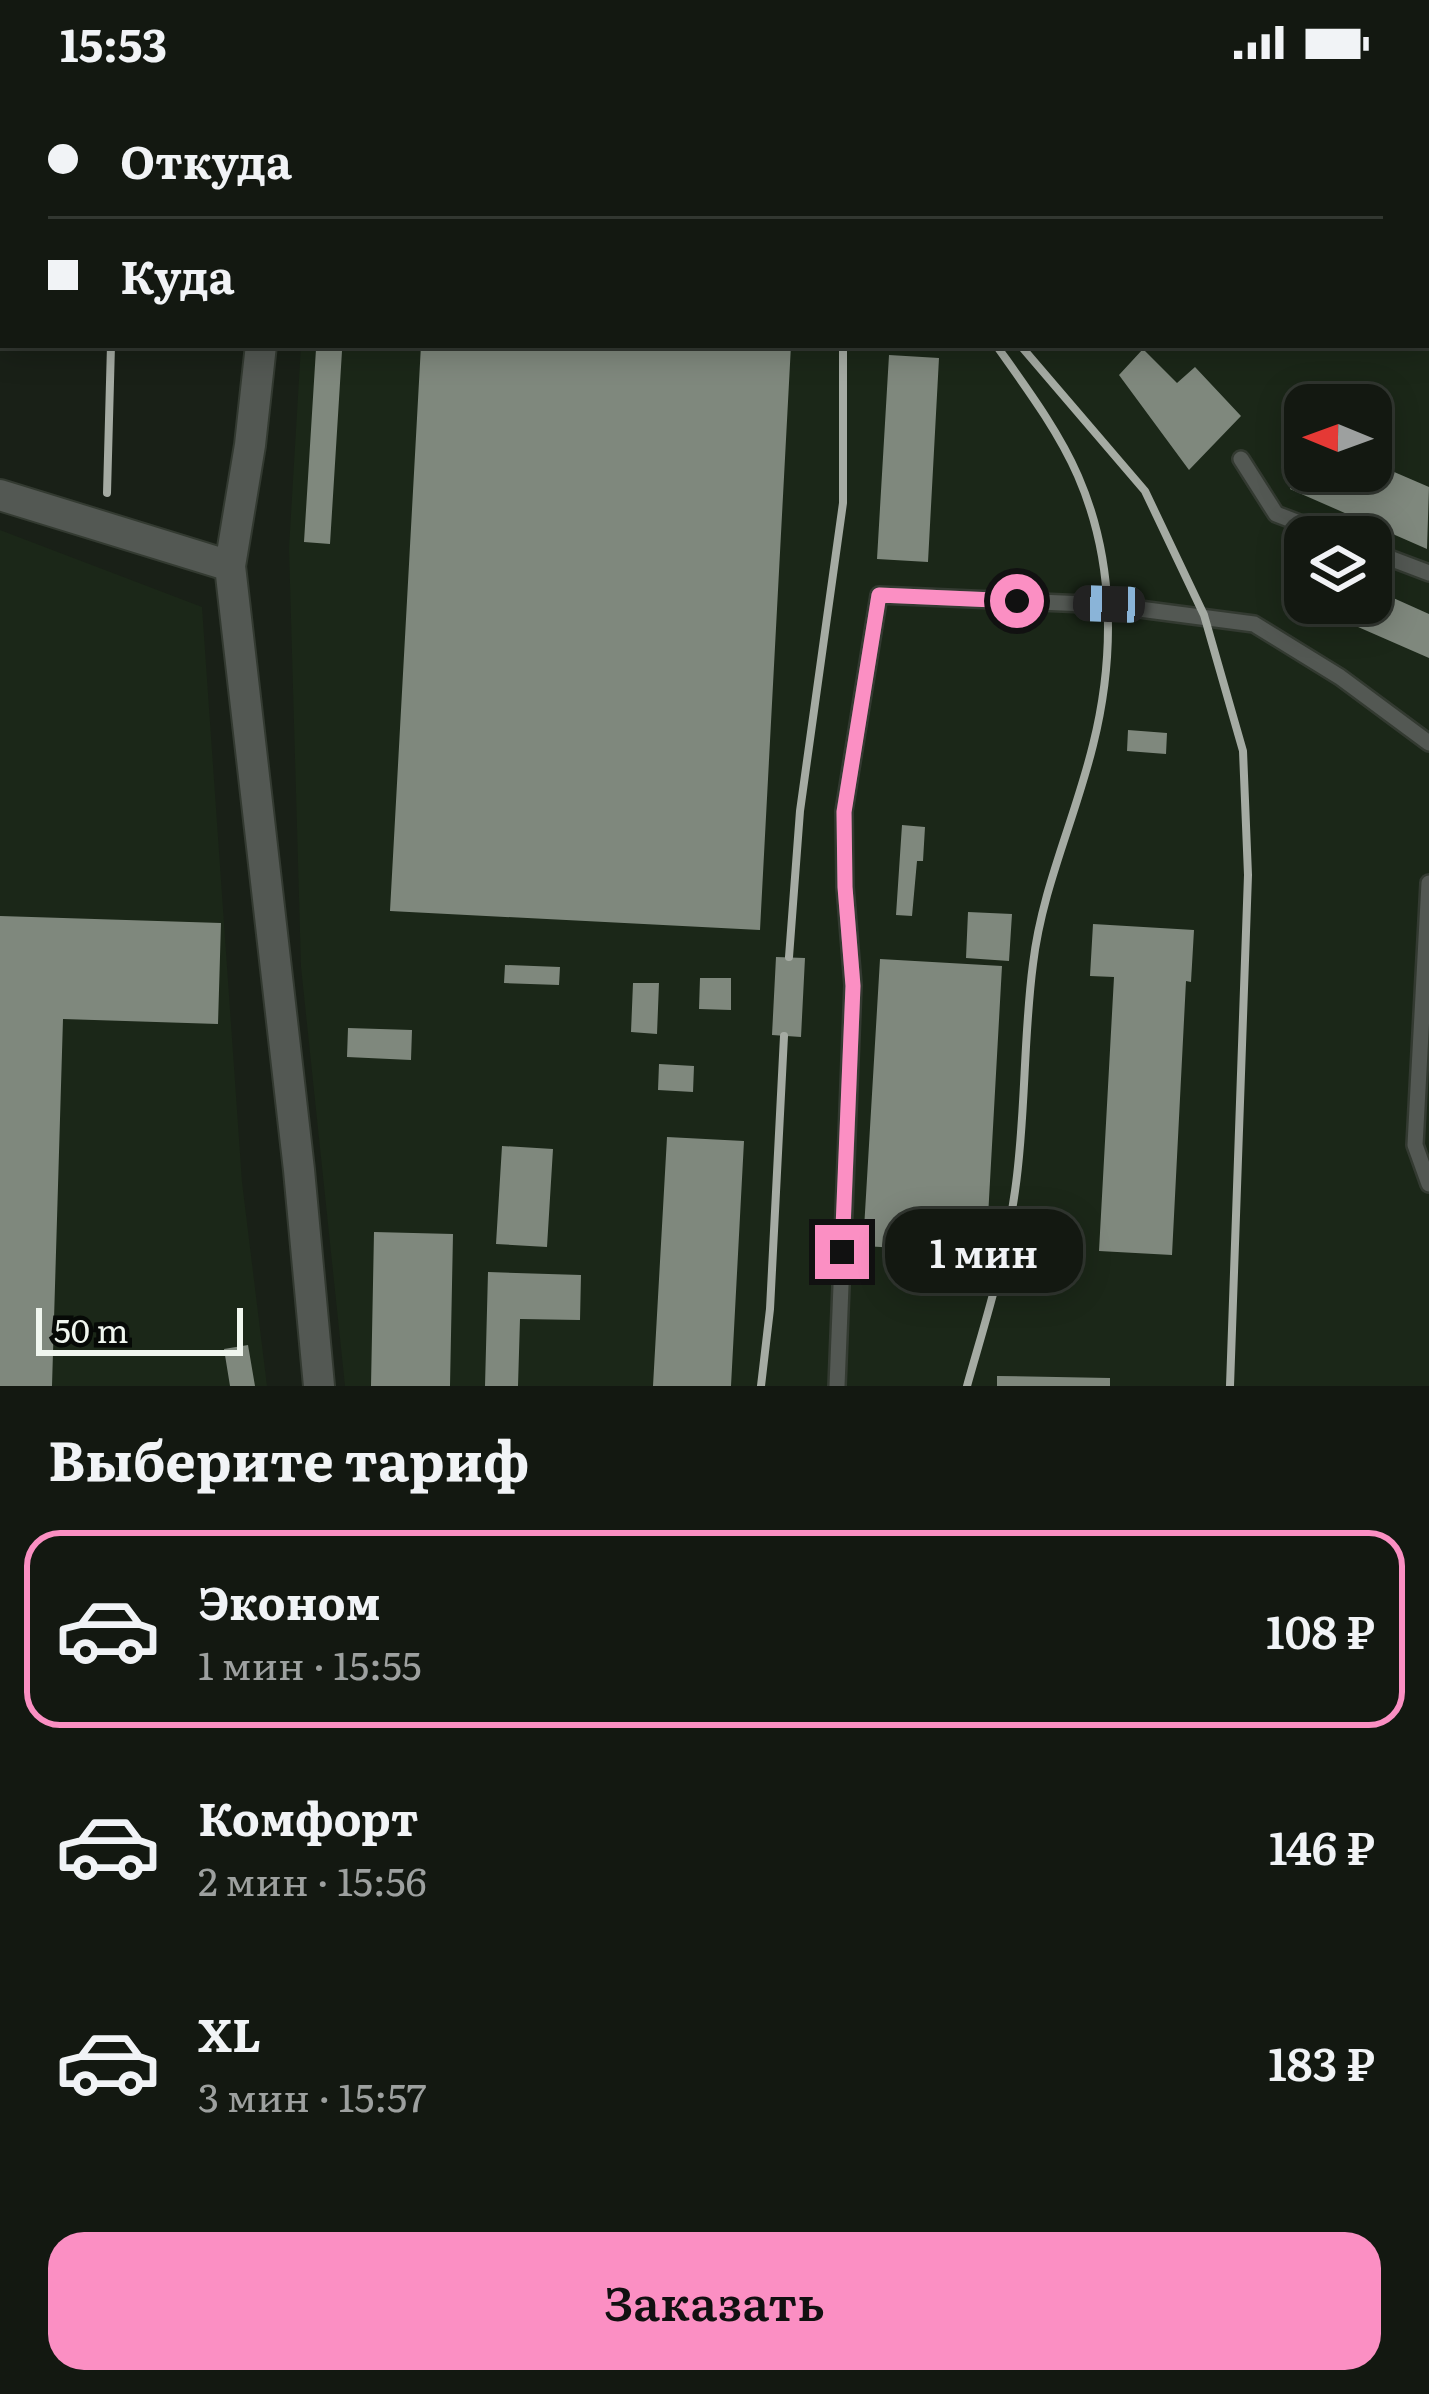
<!DOCTYPE html>
<html lang="ru">
<head>
<meta charset="utf-8">
<style>
	body { margin:0; font-family:Literata,serif; background:#1c211a; color:#f1f3f6; height:100vh; display:flex; flex-direction:column; font-size:45px; white-space:nowrap }
	* { box-sizing:border-box; margin:0 }
	p { font-size:39px; color:#9da09f }
	.icon { flex:none; width:66px; height:66px; fill:none; stroke:currentColor; stroke-width:2; stroke-linecap:round; stroke-linejoin:round }
	.map { position:relative; height:1302px; overflow:hidden }
	.details { display:flex; flex-direction:column; background:#131811; flex:1 }
	.details>* { flex:none }
	.banner { position:absolute; left:0px; top:0px; width:1431px; height:264px; box-shadow:0 6px 30px #0003,0 0 0 3px #323731; display:grid; align-content:center; height:264px; padding:0 48px; background:#131811 }
	.needle { width:78px; rotate:271deg }
	.buttons { position:absolute; left:1284px; top:300px; display:grid; gap:24px }
	.buttons a { display:grid; place-items:center; width:108px; height:108px; border-radius:24px; background:#131811; box-shadow:0 6px 30px #0003,0 0 0 3px #323731; font-size:60px }
	.scale { position:absolute; left:36px; bottom:30px; width:207px; box-sizing:border-box; padding-left:12px; border:6px solid #f0f6ef; border-top:0; font-size:33px; line-height:42px; white-space:nowrap; color:#f0f6ef; -webkit-text-stroke:9px #060906; paint-order:stroke }
	.end { position:absolute; width:54px; height:54px; margin:-27px; border:15px solid #fb8fc3; background:#111; box-shadow:0 0 0 6px #111 }
	.from { border-radius:50% }
	.bubble { position:absolute; height:84px; border-radius:36px; background:#131811; box-shadow:0 6px 30px #0003,0 0 0 3px #323731; font-size:39px; font-weight:600; line-height:84px; text-align:center }
	.car { position:absolute; width:36px; height:72px; margin:-36px -18px; border-radius:15px; box-shadow:0 0 9px 3px #0007; background:linear-gradient(#222 24%,#8ab4d8 0 40%,#222 0 76%,#8ab4d8 0 86%,#222 0) }
	.banner b { display:flex; align-items:center; gap:42px; height:114px; font-size:45px }
	.banner b+b { border-top:3px solid #323731 }
	.banner i { width:30px; height:30px; background:#f1f3f6 }
	ul { padding:0; list-style:none }
	li { display:flex; align-items:center; gap:36px; height:198px; margin:0 24px 18px; padding:0 24px; border:6px solid transparent; border-radius:36px }
	li div { flex:1 }
	li b { display:block; font-size:45px }
	li em { font-style:normal; font-weight:600 }
	li.on { border-color:#fb8fc3 }
	li>.icon { width:108px; height:108px; stroke-width:1.5 }
	h2 { padding:0 48px; font-size:54px; line-height:144px }
	.cta { display:flex; gap:24px; margin-top:auto; padding:24px 48px }
	.cta a { flex:1; height:138px; border-radius:36px; background:#fb8fc3; color:#111; font-size:48px; font-weight:600; line-height:138px; text-align:center }
	.status { display:flex; justify-content:space-between; align-items:center; height:84px; padding:0 60px; background:#131811; direction:ltr }
	.status svg { height:33px; fill:currentColor }
	.map>svg:first-child { display:block }
	.built { fill:#1b2718; fill-rule:evenodd }
	.building { fill:#7f887d }
	.lines { fill:none; stroke-linecap:round; stroke-linejoin:round }
	.service-casing { stroke:#333a31; stroke-width:20 }
	.minor-casing { stroke:#333a31; stroke-width:34 }
	.service { stroke:#535853; stroke-width:15 }
	.minor { stroke:#535853; stroke-width:30 }
	.rail { stroke:#a5aba3; stroke-width:8 }
	.route { stroke:#fb8fc3; stroke-width:15 }
</style>
</head>
<body>
<div class="status"><b>15:53</b><svg viewBox="0 0 49 12"><path d="M0 12V9h3v3zM5 12V6h3v6zM10 12V3h3v9zM15 12V0h3v12zM26 1h20v11H26zM47 4h2v5h-2z"/></svg></div>
<div class="map">
<svg width="1429" height="1302" viewBox="0 0 1429 1302">
	<rect width="100%" height="100%" fill="#192017"/>
	<path class="built" d="M316,0H1429V1302H345L301,883L289,464L301,261H1428V3H316ZM1305,321H1371V387H1305ZM1305,453H1371V519H1305Z
		M0,446L202,523L242,1098L267,1302H0Z"/>
	<path class="building" d="M421,261H791L760,846L390,827Z
		M316,265L342,267L330,460L304,458Z
		M1143,265L1177,299L1195,283L1241,332L1189,386L1119,291Z
		M889,271L939,274L928,478L877,475Z
		M1305,371V387H1371V378L1429,403L1427,465L1290,405Z
		M1371,504L1429,530V574L1310,522L1312,519H1371Z
		M1128,646L1167,649L1166,670L1127,667Z
		M902,741L925,743L923,777H917L912,832L896,831Z
		M968,828L1012,830L1009,877L966,874Z
		M0,832L221,839L218,940L63,935L52,1302H0Z
		M1093,840L1194,846L1191,898L1186,897L1172,1171L1099,1167L1114,893L1090,892Z
		M776,873L805,874L801,953L772,951Z
		M880,875L1002,882L986,1169L863,1162Z
		M505,881L560,883L559,901L504,899Z
		M700,894H731V926L699,925Z
		M633,899H659L657,950L631,948Z
		M348,944L412,946L411,976L347,973Z
		M659,980L694,982L693,1008L658,1006Z
		M667,1053L744,1057L731,1302H653Z
		M502,1062L553,1065L547,1163L496,1160Z
		M374,1148L453,1150L450,1302H371Z
		M488,1188L581,1191L580,1236L520,1235L518,1302H485Z
		M248,1261L255,1302H230L224,1265Z
		M997,1292L1110,1294V1302H997Z"/>
	<g class="lines">
		<g class="service-casing">
			<path id="service" d="M1340,3L1341,0
				M1428,113H1429
				M1241,375L1276,430L1336,453
				M1371,467L1429,489
				M1429,799L1415,1061L1429,1100
				M837,1302L853,901L845,803L844,727L879,511L1109,521L1254,540L1340,593L1429,659"/>
		</g>
		<g class="minor-casing">
			<path id="minor" d="M288,3V0
				M261,261L250,361L230,482L299,1086L319,1302
				M0,411L230,482"/>
		</g>
		<use href="#service" class="service"/>
		<use href="#minor" class="minor"/>
		<path class="rail" d="M772,0L773,3
			M800,0L802,3
			M17,3L18,0
			M121,3L122,0
			M419,3V0
			M0,46L3,39
			M1020,261L1145,407L1204,531L1243,667L1248,791L1230,1302
			M107,409L111,261
			M789,873L800,727L843,419V261
			M761,1302L770,1225L784,952
			M967,1302C985,1238 1006,1173 1015,1107C1026,1032 1023,955 1033,880C1042,804 1075,735 1093,661C1115,573 1115,477 1078,392C1058,346 1025,302 996,261"/>
	</g>
	<g class="lines">
		<path class="route" d="M842,1168L853,902L845,803L844,728L879,511L1017,517"/>
	</g>
</svg>
<div class="buttons">
<a><svg class="needle" viewBox="-14 -14 28 28"><path d="M0-13l5 13h-10z" fill="#e53935"/><path d="M0 13l5-13h-10z" fill="#9da09f"/></svg></a>
<a><svg class="icon" aria-label="layers" viewBox="0 0 24 24"><path d="M12 4l9 5-9 5-9-5zM3 14l9 5 9-5"/></svg></a>
</div>
<div class="scale">50 m</div>
<i class="end from" style="left:1017px;top:517px"></i>
<i class="end" style="left:842px;top:1168px"></i>
<div class="bubble" style="left:885px;top:1125px;width:198px">1 мин</div>
<i class="car" style="left:1109px;top:520px;rotate:272deg"></i>
<div class="banner">
<b><i class="from"></i>Откуда</b>
<b><i></i>Куда</b>
</div>
</div>
<section class="details">
<h2>Выберите тариф</h2>
<ul>
<li class="on"><svg class="icon" aria-label="car" viewBox="0 0 24 24"><path d="M5 17H2v-5l4-1 3-4h7l3 4 3 1v5h-3M9 17h6M6 11h13"/><circle cx="7" cy="17" r="2"/><circle cx="17" cy="17" r="2"/></svg><div><b>Эконом</b><p>1 мин · 15:55</p></div><em>108 ₽</em></li>
<li><svg class="icon" aria-label="car" viewBox="0 0 24 24"><path d="M5 17H2v-5l4-1 3-4h7l3 4 3 1v5h-3M9 17h6M6 11h13"/><circle cx="7" cy="17" r="2"/><circle cx="17" cy="17" r="2"/></svg><div><b>Комфорт</b><p>2 мин · 15:56</p></div><em>146 ₽</em></li>
<li><svg class="icon" aria-label="car" viewBox="0 0 24 24"><path d="M5 17H2v-5l4-1 3-4h7l3 4 3 1v5h-3M9 17h6M6 11h13"/><circle cx="7" cy="17" r="2"/><circle cx="17" cy="17" r="2"/></svg><div><b>XL</b><p>3 мин · 15:57</p></div><em>183 ₽</em></li>
</ul>
<div class="cta"><a>Заказать</a></div>
</section>
</body>
</html>
